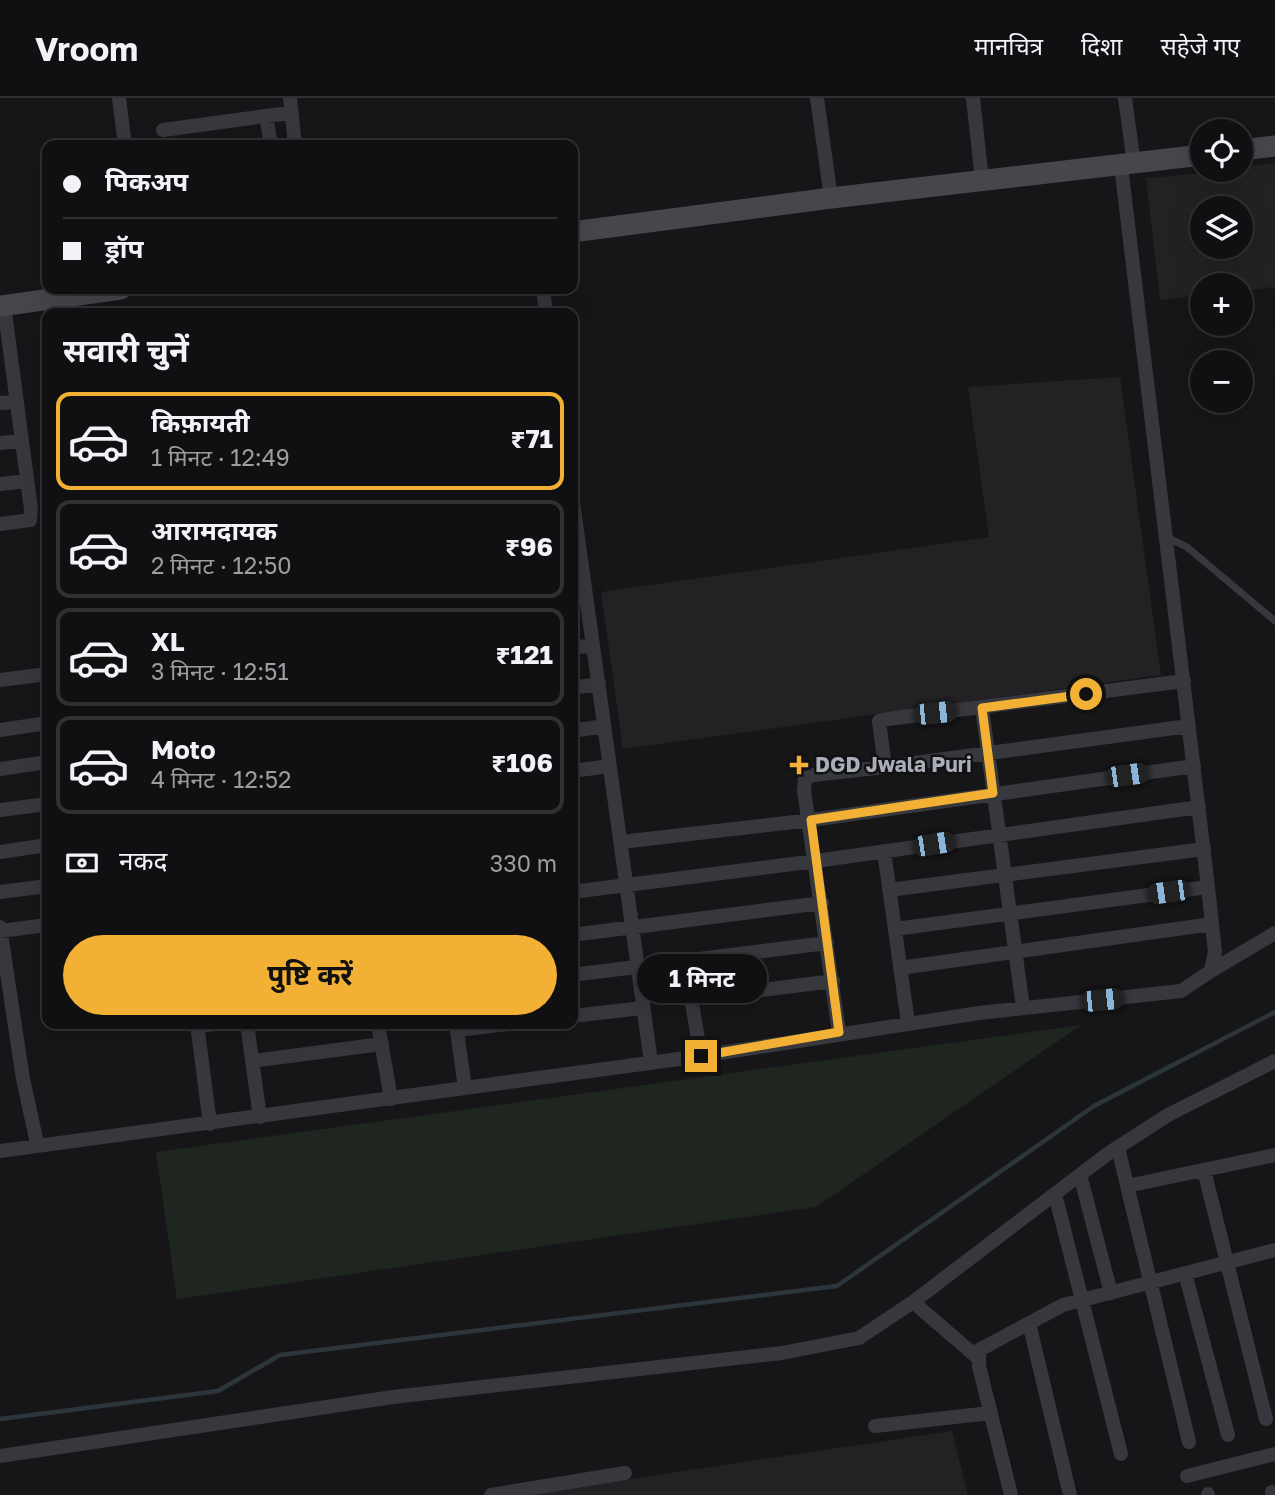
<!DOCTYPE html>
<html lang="hi">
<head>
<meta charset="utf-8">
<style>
	body { margin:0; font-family:"Golos Text","Noto Sans Devanagari",sans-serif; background:#19191b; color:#f1f3f6; height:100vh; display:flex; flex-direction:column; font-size:26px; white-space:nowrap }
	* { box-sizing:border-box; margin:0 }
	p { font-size:23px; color:#9c9d9f }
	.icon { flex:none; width:38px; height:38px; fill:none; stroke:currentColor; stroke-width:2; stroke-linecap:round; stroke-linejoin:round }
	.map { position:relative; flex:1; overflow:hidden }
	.side { position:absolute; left:42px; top:210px; width:536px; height:721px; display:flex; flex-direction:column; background:#101012; border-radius:14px; box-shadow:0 7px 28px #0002,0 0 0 2px #303032 }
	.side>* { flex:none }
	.top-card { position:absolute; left:42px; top:42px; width:536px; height:154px; border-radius:14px; box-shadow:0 7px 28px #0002,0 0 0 2px #303032; display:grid; align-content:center; height:154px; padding:0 21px; background:#101012 }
	.controls { position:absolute; left:1190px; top:21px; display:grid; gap:14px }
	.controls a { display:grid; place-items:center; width:63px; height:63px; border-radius:50%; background:#101012; box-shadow:0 7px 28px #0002,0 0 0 2px #303032; font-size:35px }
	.end { position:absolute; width:32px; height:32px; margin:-16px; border:9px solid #f2b134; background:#111; box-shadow:0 0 0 4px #111 }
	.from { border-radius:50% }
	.bubble { position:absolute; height:49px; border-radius:24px; background:#101012; box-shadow:0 7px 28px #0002,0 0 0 2px #303032; font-size:23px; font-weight:700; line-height:49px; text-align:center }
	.car { position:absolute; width:21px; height:42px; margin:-21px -10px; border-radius:9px; box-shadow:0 0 5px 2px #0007; background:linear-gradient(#222 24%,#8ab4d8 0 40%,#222 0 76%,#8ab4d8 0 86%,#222 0) }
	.top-card b { display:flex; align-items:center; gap:24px; height:66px; font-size:26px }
	.top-card b+b { border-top:2px solid #303032 }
	.top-card i { width:18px; height:18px; background:#f1f3f6 }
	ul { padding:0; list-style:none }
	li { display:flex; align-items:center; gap:21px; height:98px; margin:0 14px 10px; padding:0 7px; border:4px solid #303032; border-radius:14px }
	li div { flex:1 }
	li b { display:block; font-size:26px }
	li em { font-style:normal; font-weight:700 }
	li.on { border-color:#f2b134 }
	li>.icon { width:63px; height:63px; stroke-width:1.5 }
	h2 { padding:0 21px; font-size:32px; line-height:84px }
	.pay { display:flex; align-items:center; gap:18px; height:77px; padding:0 21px; font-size:26px }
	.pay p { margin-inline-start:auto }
	.action { display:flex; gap:14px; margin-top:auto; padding:14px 21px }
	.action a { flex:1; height:80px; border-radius:42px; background:#f2b134; color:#111; font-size:28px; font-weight:700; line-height:80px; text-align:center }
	header { display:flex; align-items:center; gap:42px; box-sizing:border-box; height:98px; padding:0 35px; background:#101012; border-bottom:2px solid #303032 }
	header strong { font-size:33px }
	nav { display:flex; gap:38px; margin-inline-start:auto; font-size:24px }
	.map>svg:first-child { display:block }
	.built { fill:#222225; fill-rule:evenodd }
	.green { fill:#1e261f }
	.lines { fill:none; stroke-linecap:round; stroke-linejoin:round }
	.stream { stroke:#2c353c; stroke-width:4.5 }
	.lane { stroke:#37383d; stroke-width:7 }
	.street { stroke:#37383d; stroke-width:14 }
	.secondary { stroke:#45474d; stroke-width:21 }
	.route { stroke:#f2b134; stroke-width:9 }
	.poi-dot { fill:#f2b134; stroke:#111113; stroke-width:2.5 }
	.labels { text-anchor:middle; stroke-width:5; stroke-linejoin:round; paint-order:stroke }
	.poi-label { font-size:21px; font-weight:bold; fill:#a8adb8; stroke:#111113; text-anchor:start }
</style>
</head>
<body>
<header>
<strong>Vroom</strong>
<nav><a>मानचित्र</a><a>दिशा</a><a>सहेजे गए</a></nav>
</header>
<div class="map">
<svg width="1275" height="1397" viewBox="0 0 1275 1397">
	<rect width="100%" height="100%" fill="#161618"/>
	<path class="built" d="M1275,65V189L1241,193V187H1202V197L1160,202L1146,80L1241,72V69ZM1202,110H1241V149H1202Z
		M1120,279L1161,577L623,651L601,494L989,439L968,289Z
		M952,1333L968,1397H522Z"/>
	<path class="green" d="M1081,927L816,1109L177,1201L156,1054Z"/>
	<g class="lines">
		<path class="stream" d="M0,1321L218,1293L280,1257L837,1188L1094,1008L1275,914"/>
		<path class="lane" d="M1166,439L1187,449L1275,523"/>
		<path class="street" d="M119,0L125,47
			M290,0L295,47
			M817,0L831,100
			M973,0L982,82
			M1125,0L1134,66
			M163,32L266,18
			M271,47L266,18L291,15
			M543,191L546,215
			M0,305L17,304
			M0,345L22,343
			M0,386L27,383
			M572,397L651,964
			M0,426L30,422L31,411L4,207
			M572,550L593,547
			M0,582L47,576
			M572,590L599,586
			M982,610L1023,910
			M0,632L47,625
			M572,633L604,628
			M885,669L1189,628
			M0,671L47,664
			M572,673L610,668
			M0,712L47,706
			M621,744L811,722L1194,668
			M884,753L908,925
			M0,754L47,747
			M889,792L1204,751
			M0,794L47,788
			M572,794L816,763L1199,709
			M0,829L23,981L37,1045
			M895,831L1208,789
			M0,833L47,827
			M572,837L822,805
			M685,864L701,958
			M900,870L1212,826
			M1211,873L1275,835
			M572,877L827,845
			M691,901L833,883
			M572,918L643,910
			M197,926L210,1026
			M247,926L260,1019
			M378,926L391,1001
			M456,926L465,990
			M197,928L216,926
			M457,932L508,926
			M839,934L804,693L805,681L813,677L885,669L879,623L888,621L1184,583
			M252,963L382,946
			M1118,1050L1189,1344
			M0,1053L701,958L979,915L1181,893L1211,873L1215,854L1208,789L1121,68
			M1204,1072L1266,1321
			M1080,1077L1111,1195
			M1127,1088L1275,1057
			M1055,1096L1121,1356
			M1185,1175L1228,1337
			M913,1204L978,1260
			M1029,1225L1070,1397
			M875,1328L990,1315
			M0,1358L393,1299L782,1255L859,1240L913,1204L1106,1057L1168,1017L1275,963
			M1187,1378L1275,1356
			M1272,1394L1273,1397
			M1208,1396V1397
			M491,1397L625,1375
			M1011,1397L979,1268V1252L1063,1207L1275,1152"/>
		<path class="secondary" d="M1241,52L1275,48
			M572,134L831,100L1202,57
			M0,208L121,191"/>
	</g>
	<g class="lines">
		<path class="route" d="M701,958L839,934L811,722L993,695L982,610L1086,596"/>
	</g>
	<path class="poi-dot" d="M795.5 656.5h7v7h7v7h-7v7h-7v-7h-7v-7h7z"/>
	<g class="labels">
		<g class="poi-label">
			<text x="815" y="674">DGD Jwala Puri</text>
		</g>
	</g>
</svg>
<div class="controls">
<a><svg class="icon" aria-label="locate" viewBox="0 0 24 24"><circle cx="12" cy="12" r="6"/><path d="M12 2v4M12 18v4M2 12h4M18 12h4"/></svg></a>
<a><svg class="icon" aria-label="layers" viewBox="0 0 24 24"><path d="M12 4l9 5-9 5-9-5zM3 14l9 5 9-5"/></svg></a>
<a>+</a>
<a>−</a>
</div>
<i class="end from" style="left:1086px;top:596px"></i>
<i class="end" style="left:701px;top:958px"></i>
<div class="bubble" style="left:637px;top:856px;width:130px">1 मिनट</div>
<i class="car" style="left:935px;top:615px;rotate:84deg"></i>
<i class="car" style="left:1127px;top:677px;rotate:82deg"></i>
<i class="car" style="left:934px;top:746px;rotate:81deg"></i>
<i class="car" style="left:1168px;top:794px;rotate:262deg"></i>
<i class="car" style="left:1102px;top:902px;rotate:84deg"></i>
<div class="top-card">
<b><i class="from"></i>पिकअप</b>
<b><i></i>ड्रॉप</b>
</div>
<section class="side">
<h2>सवारी चुनें</h2>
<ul>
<li class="on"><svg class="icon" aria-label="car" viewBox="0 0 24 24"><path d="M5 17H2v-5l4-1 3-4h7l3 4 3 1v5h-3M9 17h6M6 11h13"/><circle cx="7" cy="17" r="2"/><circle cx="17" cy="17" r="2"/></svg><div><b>किफ़ायती</b><p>1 मिनट · 12:49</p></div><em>₹71</em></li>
<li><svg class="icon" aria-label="car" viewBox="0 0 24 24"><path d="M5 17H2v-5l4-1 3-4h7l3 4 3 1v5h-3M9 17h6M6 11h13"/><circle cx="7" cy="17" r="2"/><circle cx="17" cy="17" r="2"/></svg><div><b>आरामदायक</b><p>2 मिनट · 12:50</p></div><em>₹96</em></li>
<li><svg class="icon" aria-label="car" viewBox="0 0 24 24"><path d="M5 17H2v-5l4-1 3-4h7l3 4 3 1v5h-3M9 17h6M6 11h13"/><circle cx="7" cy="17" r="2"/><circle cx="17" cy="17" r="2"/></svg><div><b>XL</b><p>3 मिनट · 12:51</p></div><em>₹121</em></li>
<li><svg class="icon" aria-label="car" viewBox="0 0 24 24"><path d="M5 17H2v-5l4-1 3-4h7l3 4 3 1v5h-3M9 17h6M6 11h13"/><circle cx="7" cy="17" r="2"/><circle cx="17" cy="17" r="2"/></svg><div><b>Moto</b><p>4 मिनट · 12:52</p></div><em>₹106</em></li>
</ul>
<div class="pay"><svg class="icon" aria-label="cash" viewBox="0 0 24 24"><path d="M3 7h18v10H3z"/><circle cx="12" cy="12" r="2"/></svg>नकद<p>330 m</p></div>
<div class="action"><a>पुष्टि करें</a></div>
</section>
</div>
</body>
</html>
